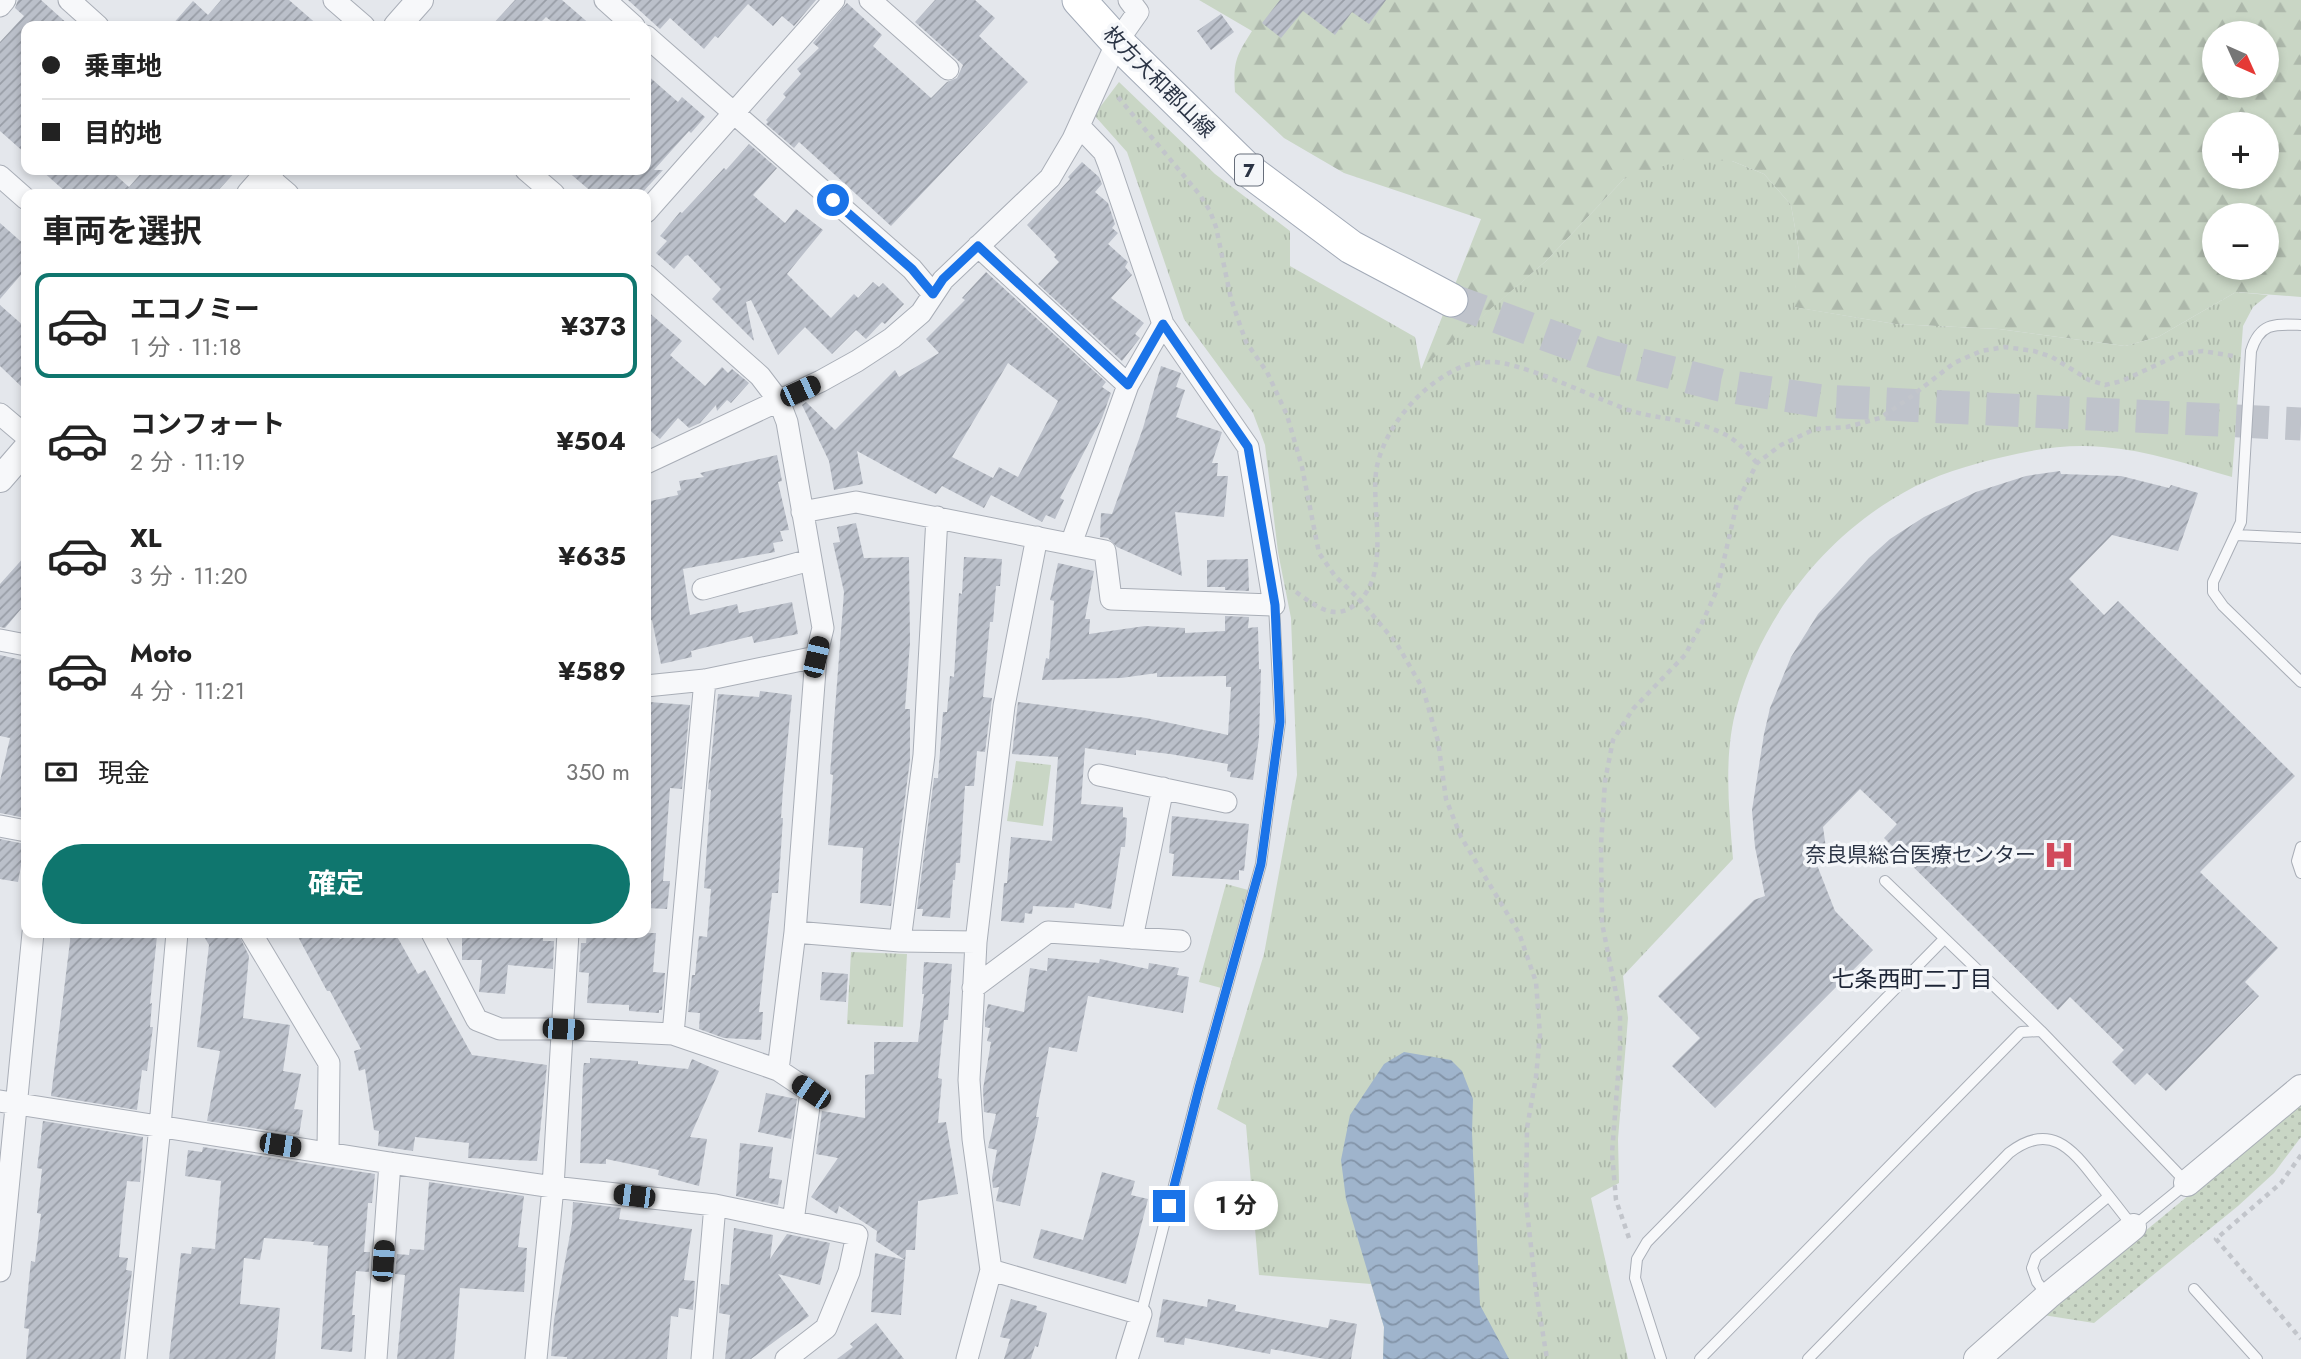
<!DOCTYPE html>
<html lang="ja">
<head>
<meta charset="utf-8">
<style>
	body { margin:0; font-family:Jost,"Noto Sans JP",sans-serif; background:#f2f2f2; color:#222; height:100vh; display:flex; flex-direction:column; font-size:26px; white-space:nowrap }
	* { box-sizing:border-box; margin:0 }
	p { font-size:23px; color:#767676 }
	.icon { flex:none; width:38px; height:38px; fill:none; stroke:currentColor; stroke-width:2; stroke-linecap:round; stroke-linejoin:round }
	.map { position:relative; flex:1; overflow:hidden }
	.drawer { position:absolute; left:21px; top:189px; width:630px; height:749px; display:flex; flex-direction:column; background:#fff; border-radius:14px; box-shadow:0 4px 10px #0003 }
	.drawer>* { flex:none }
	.guide { position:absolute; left:21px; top:21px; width:630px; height:154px; border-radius:14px; box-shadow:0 4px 10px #0003; display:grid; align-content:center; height:154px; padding:0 21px; background:#fff }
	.needle { width:46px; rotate:135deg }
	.controls { position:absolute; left:2202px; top:21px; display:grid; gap:14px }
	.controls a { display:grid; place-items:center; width:77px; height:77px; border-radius:50%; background:#fff; box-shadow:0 4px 10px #0003; font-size:35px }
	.end { position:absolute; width:32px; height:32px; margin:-16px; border:9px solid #1a73e8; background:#fff; box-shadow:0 0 0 4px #fff }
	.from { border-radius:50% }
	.bubble { position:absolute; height:49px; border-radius:24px; background:#fff; box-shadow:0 4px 10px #0003; font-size:23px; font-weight:700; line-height:49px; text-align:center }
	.car { position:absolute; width:21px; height:42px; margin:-21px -10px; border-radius:9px; box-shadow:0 0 5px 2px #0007; background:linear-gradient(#222 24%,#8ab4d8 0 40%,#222 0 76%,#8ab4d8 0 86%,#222 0) }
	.guide b { display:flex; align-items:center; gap:24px; height:66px; font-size:26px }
	.guide b+b { border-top:2px solid #e0e0e0 }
	.guide i { width:18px; height:18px; background:#222 }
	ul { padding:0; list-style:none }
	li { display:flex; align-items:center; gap:21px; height:105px; margin:0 14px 10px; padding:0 7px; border:4px solid transparent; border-radius:14px }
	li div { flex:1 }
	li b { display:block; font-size:26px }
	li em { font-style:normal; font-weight:700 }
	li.current { border-color:#0f766e }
	li>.icon { width:63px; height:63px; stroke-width:1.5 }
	h2 { padding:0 21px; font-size:32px; line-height:84px }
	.pay { display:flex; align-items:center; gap:18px; height:77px; padding:0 21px; font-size:26px }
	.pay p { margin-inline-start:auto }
	.primary-button { display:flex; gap:14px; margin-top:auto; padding:14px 21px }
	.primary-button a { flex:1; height:80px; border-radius:42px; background:#0f766e; color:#fff; font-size:28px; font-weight:700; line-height:80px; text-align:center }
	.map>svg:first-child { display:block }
	.grass { fill:url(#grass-dots) }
	.forest { fill:url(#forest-firs); fill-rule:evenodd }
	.park { fill:url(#park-tufts) }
	.water { fill:url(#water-waves) }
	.building { fill:url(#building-hatch); fill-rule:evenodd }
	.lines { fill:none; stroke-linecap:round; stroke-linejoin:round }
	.primary-tunnel { stroke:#bfc3cb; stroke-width:33; stroke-dasharray:33 17; stroke-linecap:butt }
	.service-casing { stroke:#a9aeb7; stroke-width:12 }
	.minor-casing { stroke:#a9aeb7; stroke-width:23 }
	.tertiary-casing { stroke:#a9aeb7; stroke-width:28 }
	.primary-casing { stroke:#a3abb8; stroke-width:35 }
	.path { stroke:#c2c5cb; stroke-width:4.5; stroke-dasharray:5 5; stroke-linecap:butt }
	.service { stroke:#f7f8fa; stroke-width:10 }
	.minor { stroke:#f7f8fa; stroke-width:21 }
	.tertiary { stroke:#f7f8fa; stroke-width:26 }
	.primary { stroke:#fff; stroke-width:33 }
	.route { stroke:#1a73e8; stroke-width:9 }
	.labels { text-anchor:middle; stroke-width:7; stroke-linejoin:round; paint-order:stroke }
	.shield { fill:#f4f6f9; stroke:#676e7b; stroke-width:2 }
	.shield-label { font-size:19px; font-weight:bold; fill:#2b3445 }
	.street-label { font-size:21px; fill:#2b3445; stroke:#f4f6f9 }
	.poi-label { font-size:21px; fill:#2b3445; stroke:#f4f6f9; text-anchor:end }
	.neighbourhood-label { font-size:23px; fill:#1d2536; stroke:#f4f6f9 }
</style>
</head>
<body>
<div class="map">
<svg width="2301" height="1359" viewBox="0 0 2301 1359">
	<defs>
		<pattern id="grass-dots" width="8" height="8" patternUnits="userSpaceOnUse" patternTransform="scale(1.75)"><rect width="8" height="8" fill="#c9d6c5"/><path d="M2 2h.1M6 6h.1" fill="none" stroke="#adb8ab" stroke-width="1.8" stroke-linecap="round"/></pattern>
		<pattern id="forest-firs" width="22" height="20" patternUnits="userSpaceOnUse" patternTransform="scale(1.75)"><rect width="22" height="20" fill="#c9d6c5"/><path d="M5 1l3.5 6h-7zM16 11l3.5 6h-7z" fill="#adb8ab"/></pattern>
		<pattern id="park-tufts" width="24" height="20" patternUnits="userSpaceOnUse" patternTransform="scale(1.75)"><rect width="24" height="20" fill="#c9d6c5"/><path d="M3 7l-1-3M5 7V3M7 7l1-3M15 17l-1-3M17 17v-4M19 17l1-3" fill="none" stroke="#adb8ab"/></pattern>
		<pattern id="water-waves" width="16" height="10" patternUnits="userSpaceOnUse" patternTransform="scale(1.75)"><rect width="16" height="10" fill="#9fb4cc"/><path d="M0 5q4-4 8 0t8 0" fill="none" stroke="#8293a7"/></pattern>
		<pattern id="building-hatch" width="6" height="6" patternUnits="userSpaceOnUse" patternTransform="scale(1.75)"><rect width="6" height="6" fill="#bbc0ca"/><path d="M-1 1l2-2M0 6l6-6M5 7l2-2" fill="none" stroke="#989da6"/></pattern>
	</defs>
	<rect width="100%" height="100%" fill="#e4e7ec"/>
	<path class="grass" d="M2301,1103V1137L2274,1173L2238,1206L2094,1323L2043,1315Z"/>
	<path class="forest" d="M1199,0H2301V297L2236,292L2158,337L2125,346L1999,329L1895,324L1793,307L1799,251L1791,205L1764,174L1732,161L1624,179L1546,261L1421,370L1481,219L1344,173L1284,138L1235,92C1233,62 1236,56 1252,31ZM2214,33H2266V86H2214ZM2214,124H2266V177H2214ZM2214,215H2266V268H2214Z"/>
	<path class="park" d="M1119,82L1215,174L1290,231V266L1415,337L1421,369L1546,261L1624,179L1685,159L1732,161L1764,174L1791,205L1799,251L1794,307L1895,324L1999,329L2125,346L2158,337L2236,292L2268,295L2253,307L2243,326L2232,477C2190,465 2147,450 2103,447C2068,444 2036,449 2003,457C1969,465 1934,475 1903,493C1823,538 1762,617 1737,706C1723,756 1729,808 1733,859L1623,976L1628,1018L1618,1139L1619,1183L1591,1198L1628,1359H1383L1384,1327L1371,1284L1259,1275L1246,1125L1217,1109L1264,954L1297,775L1291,618L1278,552L1265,445L1253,413L1184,319L1127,152L1094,115Z
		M1016,761L1051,765L1043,826L1007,821Z
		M1226,884L1252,891L1225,989L1199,982Z
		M851,952L907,954L903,1027L847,1024Z"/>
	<path class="water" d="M1404,1052L1451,1060L1462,1071L1473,1099L1472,1133L1480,1305L1509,1359H1383L1384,1327L1346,1199L1341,1160L1350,1115L1384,1064Z"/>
	<path class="building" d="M18,0H41L70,26H26V154L0,131V42L24,16L15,8Z
		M221,0H289L319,26H171L193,1L208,15Z
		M515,0H562L592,26H557L546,17L537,26H491Z
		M628,0H816L794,26L782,16L773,26L748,4L718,38L715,36L704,49L670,18L660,29Z
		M935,0H975L995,18L979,36L1028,82L891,226L799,142L794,148L766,124L768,122L766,120L786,97L783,94L801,74L797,69L819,48L813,43L847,3L882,35L873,46L931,98L947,82L957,78L963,65L915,22Z
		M1280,0H1386L1369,24L1352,12L1335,35L1303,11L1281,38L1262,23Z
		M1221,14L1234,32L1211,50L1197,31Z
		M646,74L678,102L682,97L705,117L691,133L689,131L654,170H663L641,194H594L566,170H646Z
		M749,144L777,168L753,195L785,223L796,209L823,230L787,274L831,318L854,294L858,298L873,282L879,287L883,283L904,304L885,324L882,322L866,339L856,330L832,354L805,327L778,355L751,300L746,302L754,341L712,299L721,289L688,255L685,256L674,269L656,253L667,241L660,236L680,212L682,213L724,168L726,170Z
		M1082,162L1099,177L1102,184L1095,192L1108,203L1115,224L1112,228L1118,233L1108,244L1128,262L1125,267L1132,275L1111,298L1144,323L1135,334L1140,338L1122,361L1038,284L1059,262L1054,257L1056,255L1027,225L1070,179L1068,177Z
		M41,170H110L129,187L144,170H237L215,194H68Z
		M0,223L26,246V269L0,299Z
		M986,272L1106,382L1102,387L1111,393L1102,418L1060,498L1064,500L1055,519L1046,515L1042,522L991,495L984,508L942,486L936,494L857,451L863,484L834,490L829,461L802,405L806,402L835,430L895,370L899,377L939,353L926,339L965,300L962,298ZM1008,363L1058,401L1018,477L999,467L993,478L952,457Z
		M0,305L26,328V391L0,366Z
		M646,310L682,341L670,355L705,386L722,367L728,373L732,369L749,383L731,403L727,400L717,411L716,405L700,423L689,428L678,418L660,439L646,427Z
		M1161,366L1181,373L1176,387L1185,390L1176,417L1222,432L1212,463H1218L1217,476H1228L1224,517L1175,512L1182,576L1117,547L1108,538L1100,537L1101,513L1112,514L1143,428Z
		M777,455L782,481L778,482L789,530L780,531L783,541L773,543L775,552L683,569L690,615L737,604L739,613L792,602L798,634L754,643L752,636L691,651L692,657L661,664L652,620L650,621L649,617L646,618V502L678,495L677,491L681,490L679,481L704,477L700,473Z
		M2060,471L2061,474L2121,476L2169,488L2171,485L2198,493L2178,551L2112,535L2069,579L2104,615L2118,601L2295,776L2200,872L2278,948L2245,982L2259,996L2166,1091L2147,1073L2135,1085L2112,1062L2124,1050L2070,997L2058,1010L1884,838L1897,824L1860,789L1823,827L1828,862L1817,865L1835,911L1873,950L1715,1108L1672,1066L1700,1038L1658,996L1754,900L1765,896L1755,847L1752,810L1764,734L1770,708L1791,657L1818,614L1869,558L1890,539L1924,517L1976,492L2026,476Z
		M856,523L864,558L909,557L910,643L905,709H910V760L891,906L860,903L863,848L828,845L833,775L830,774L844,592L833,543L840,542L837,527Z
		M26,555V603L5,628L0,627V584Z
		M964,557L1002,559L1000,586H996L993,622H990L983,697L992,698L985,752L977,751L974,786H965L960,863H956L955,880H953L950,918L922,916L923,909H917L934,778H938L943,712H947L950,676L954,677L959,593L962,594Z
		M1248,559L1249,591L1225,590V587H1207V560Z
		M1058,563L1094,571L1085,619H1090L1089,634L1145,626L1185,628V633L1225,631V616L1249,617L1248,628L1258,627L1259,669H1261L1259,738L1253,780L1230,777L1231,772L1227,771L1228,764L1170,754L1136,750V755L1085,748L1081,804L1123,807V817L1127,818L1125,847H1121L1111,909L1075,903L1074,908L1033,906L1032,914L1025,913L1024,923L1001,921L1004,883H1007L1011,837L1052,841L1058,757L1012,754L1018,702L1146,718L1228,735L1231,687H1226V676L1157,677V673L1121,678L1042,680L1046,658L1049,659L1054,601L1050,600Z
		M0,655L26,661V818L0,813V781L10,738L0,736Z
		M760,691L792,695L783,789L781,818H783L778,893H772L759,1012H763L761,1040L724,1038L699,1029L700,1013L688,1012L692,975H695L699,936L707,937L711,889L704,888L711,790L708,789L718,694L759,697Z
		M649,702L690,705L682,789L670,788L663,881H670L667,909L646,908V747Z
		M1172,816L1249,824L1244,871L1239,870V880L1172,876L1174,854L1169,853Z
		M0,839L25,844L18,882L0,879Z
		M71,933H120L157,936L150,1004L152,1003L150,1027H153L147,1071L142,1070L137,1110L51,1096Z
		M202,933H238L249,956L243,1018L290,1025L283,1071L301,1074L294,1109L303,1110L299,1135L207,1121L220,1051L197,1047L209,945Z
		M296,933H336L340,939L352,933H395L418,974L425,970L472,1055L547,1065L537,1161L468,1158L469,1143L415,1137L413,1151L378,1146L379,1131L374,1130L365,1069L359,1071L354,1051L361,1049L330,991H327Z
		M462,933H508L543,936V941H554L553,969L508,965L505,994L479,992L482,960H462Z
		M587,933H656L653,972L665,973L662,1010H659V1013L629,1011V1005L587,1003L589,973L579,972L581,943H586Z
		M1048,958L1099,963L1100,959L1148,969L1149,963L1179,968L1177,975L1189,977L1183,1013L1088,996L1077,1052L1049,1047L1036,1117H1039L1020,1206L996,1201L999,1187L993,1188L992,1178L997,1150L988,1148L996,1114L984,1112L983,1089L991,1042L987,1041L990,1028L985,1027V1017L988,1004L1024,1012L1030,968L1047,971Z
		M924,962L952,964L948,1020H944L938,1078L942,1079L938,1123L946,1122L958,1194L918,1201L915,1250H906L901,1315L871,1312L875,1253L905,1260L876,1241L877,1231L839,1206L837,1214L811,1197L838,1158L816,1154L822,1111L865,1118V1075L874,1074V1042H918L924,994H922Z
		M822,972L848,974L846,1002L820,1000Z
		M590,1058L638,1061V1064L688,1069L692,1059L719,1071L690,1137L707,1139L699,1186L658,1175L659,1170L606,1159V1164L580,1163L583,1070L584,1063H590Z
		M766,1093L797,1099L791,1139L758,1132Z
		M43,1121L143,1137L140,1182L127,1181L123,1215L119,1257L128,1258L126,1270L132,1271L120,1359H26L29,1329L24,1328L31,1261L35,1262L41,1214L37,1213L42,1169L37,1168Z
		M740,1143L773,1147L769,1178L782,1180L778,1205L736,1196Z
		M203,1147L375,1174L372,1203H368L364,1252H370L369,1272L356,1271L352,1315H355L352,1352L321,1349L328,1246L313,1245L314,1242L264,1238L260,1260L244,1258L240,1304L280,1308L275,1359H169L181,1253L191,1254L192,1247L215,1249L221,1181L185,1176L188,1150L202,1152Z
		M1102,1172L1135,1181L1131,1195L1148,1199L1126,1284L1033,1258L1041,1229L1083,1240Z
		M429,1182L524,1196L518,1247L527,1248L524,1292L460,1288L454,1359H397L405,1275L395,1274L397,1254L409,1255L410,1249L424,1250Z
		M573,1202L621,1208L619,1219L692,1229L684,1280L695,1281L693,1310L679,1308L678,1317L671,1316L667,1359H567V1357L551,1356L554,1320L572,1224Z
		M734,1228L773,1235L770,1259L787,1234L830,1243L820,1285L778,1274L809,1316L751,1359H725L730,1315L719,1313L721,1284L729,1285Z
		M1011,1299L1037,1306L1036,1310L1047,1313L1038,1347L1035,1346L1031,1359H1004L1010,1339L1000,1337Z
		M1163,1299L1207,1307L1208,1299L1236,1305L1235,1311L1328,1328L1330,1319L1357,1324L1351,1359H1325L1271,1349L1270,1354L1185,1338L1184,1345L1164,1342V1338L1156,1337Z
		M876,1323L904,1359H837L853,1347L850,1344Z"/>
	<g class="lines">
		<path class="primary-tunnel" d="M1451,300L1602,355L1720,385L1822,401L2301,424"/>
		<g class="service-casing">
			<path id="service" d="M2301,325C2275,324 2260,322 2251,351L2241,522L2213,582V592L2223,606L2301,682
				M2236,535L2301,538
				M2301,847L2297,861L2301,873
				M1885,881L2041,1031
				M2194,1289L2257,1359
				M2048,1296L2037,1282L2032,1268L2036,1257L2109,1196
				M1141,1314L1199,1088L1261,864L1280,722L1274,605
				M1661,1359L1635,1278L1637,1259L1647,1242L1944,939
				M1700,1359L2021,1032L2041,1031L2187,1183L2133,1227C2121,1211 2109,1196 2096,1180C2071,1147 2049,1122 2009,1153L1808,1359"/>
		</g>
		<g class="minor-casing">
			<path id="minor" d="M69,0L98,26
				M334,0L364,26
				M605,0L634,26
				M870,0L948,69
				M0,6L5,0
				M646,36L912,269L933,294
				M260,170L288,194
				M526,170L554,194
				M0,176L26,199
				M646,212L834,0
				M978,246L1128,385
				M646,275L760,376L779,401L787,422L823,628L816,657L795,932L778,1070
				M0,414L26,436
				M646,463L821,381L857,361L892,338L921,313L943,280L1050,178L1073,139L1117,42L1138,12L1129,0
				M802,512L856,502L1105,551L1111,599L1274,605L1248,447L1163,324L1109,165L1104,152L1079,126
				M1071,544L1128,385L1163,324
				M703,589L810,560
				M0,640L26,645
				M646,686L705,680L816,657
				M1099,775L1226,802
				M0,826L26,831
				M795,932L900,941L976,942
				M251,933L329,1063L328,1152
				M432,933L477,1020L500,1029H563L673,1034L778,1070L811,1092L793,1221
				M1132,938L1163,788
				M900,941L924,755L937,517
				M973,988L1048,932L1180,941
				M673,1034L705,680
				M0,1101L390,1163L553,1187L715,1205L857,1235L849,1272L826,1328L786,1359
				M991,1270L1141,1314L1127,1359
				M0,1271L33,933
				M136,1359L160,1126L177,933
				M376,1359L390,1163
				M536,1359L553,1187L568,933
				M702,1359L715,1205
				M967,1359L991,1270L973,1139L969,1080L976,942L1004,706L1037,537"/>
		</g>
		<g class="tertiary-casing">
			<path id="tertiary" d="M397,26L420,0
				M250,194L271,170
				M0,479L26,449
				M2187,1183L2301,1088
				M1977,1359L2048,1296L2133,1227"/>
		</g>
		<g class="primary-casing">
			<path id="primary" d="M1079,0L1117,42L1248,170L1351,247L1451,300"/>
		</g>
		<path class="path" d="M1118,97L1200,195L1210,211L1216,227L1231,299L1246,342L1267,372L1287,415L1302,467L1319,553L1335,576L1360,600L1397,644L1423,689L1438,741L1446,799L1461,837L1519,933L1536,982L1540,1035L1536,1077L1527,1128L1526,1202L1536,1291L1547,1359
			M1296,592C1316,606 1334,622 1356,604C1393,573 1369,507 1377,466C1386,425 1423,383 1461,367C1469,363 1483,362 1492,362C1518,362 1581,391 1608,402C1616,405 1624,409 1632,411C1661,420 1692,419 1720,432C1735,438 1746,451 1757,463
			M2301,1155L2281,1183L2216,1239L2301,1339
			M1629,1238L1616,1200L1612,1153L1620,1050V1013L1602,923L1601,845L1605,781L1613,740L1633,709L1685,655L1702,623L1717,590L1737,503L1757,463L1781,445L1815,429L1847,427L1880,418L1908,399L1954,363L1981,351L2005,347L2034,351L2052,357L2089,380L2105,385L2122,381L2180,354L2203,351L2233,356"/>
		<use href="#service" class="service"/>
		<use href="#minor" class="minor"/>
		<use href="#tertiary" class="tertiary"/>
		<use href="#primary" class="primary"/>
	</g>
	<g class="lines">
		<path class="route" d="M833,200L912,269L933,294L943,279L978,246L1128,385L1163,324L1248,447L1275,605L1280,722L1261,864L1199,1088L1169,1206"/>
	</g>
	<defs>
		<g id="hospital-bare" transform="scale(2.415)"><path d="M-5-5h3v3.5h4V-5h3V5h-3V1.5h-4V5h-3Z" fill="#d1495b" stroke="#f4f6f9" stroke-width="2.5" paint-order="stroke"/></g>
	</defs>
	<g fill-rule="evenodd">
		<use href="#hospital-bare" x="2059" y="855"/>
	</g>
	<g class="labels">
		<rect class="shield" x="1235" y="154.5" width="28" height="31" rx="5"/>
		<g class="shield-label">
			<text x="1249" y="177">7</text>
		</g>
		<g class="street-label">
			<text transform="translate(1159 82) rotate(45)" y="7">枚方大和郡山線</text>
		</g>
		<g class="poi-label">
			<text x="2036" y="862">奈良県総合医療センター</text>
		</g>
		<g class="neighbourhood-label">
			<text x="1912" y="987">七条西町二丁目</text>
		</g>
	</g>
</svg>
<div class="controls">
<a><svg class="needle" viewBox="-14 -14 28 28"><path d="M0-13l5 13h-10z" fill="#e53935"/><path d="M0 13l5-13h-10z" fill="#767676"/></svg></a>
<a>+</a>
<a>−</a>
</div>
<i class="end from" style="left:833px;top:200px"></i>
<i class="end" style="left:1169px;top:1206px"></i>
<div class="bubble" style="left:1194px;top:1181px;width:84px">1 分</div>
<i class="car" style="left:800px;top:391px;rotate:65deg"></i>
<i class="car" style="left:816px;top:657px;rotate:13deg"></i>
<i class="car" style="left:563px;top:1029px;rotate:93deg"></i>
<i class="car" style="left:811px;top:1092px;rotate:304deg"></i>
<i class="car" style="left:280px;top:1145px;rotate:99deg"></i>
<i class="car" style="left:634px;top:1196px;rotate:277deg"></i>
<i class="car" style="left:383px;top:1261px;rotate:4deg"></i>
<div class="guide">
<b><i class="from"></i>乗車地</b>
<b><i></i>目的地</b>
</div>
<section class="drawer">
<h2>車両を選択</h2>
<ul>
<li class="current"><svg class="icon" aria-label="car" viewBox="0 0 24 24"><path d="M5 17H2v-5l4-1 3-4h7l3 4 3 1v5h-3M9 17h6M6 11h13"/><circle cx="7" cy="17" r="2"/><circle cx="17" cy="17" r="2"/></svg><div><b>エコノミー</b><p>1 分 · 11:18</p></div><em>¥373</em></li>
<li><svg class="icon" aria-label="car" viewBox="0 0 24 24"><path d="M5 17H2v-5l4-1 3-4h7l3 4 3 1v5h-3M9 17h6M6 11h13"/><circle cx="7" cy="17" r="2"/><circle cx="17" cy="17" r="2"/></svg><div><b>コンフォート</b><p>2 分 · 11:19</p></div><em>¥504</em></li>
<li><svg class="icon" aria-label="car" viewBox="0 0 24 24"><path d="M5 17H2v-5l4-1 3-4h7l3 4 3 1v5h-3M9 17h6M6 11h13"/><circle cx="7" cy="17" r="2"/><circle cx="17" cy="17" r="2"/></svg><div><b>XL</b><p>3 分 · 11:20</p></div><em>¥635</em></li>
<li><svg class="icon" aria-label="car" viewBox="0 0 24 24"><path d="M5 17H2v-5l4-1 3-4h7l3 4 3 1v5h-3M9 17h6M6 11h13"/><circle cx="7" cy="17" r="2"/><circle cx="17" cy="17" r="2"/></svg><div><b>Moto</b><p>4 分 · 11:21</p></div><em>¥589</em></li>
</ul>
<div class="pay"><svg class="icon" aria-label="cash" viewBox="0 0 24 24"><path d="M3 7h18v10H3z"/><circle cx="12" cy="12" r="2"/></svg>現金<p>350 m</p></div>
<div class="primary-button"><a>確定</a></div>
</section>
</div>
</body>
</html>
